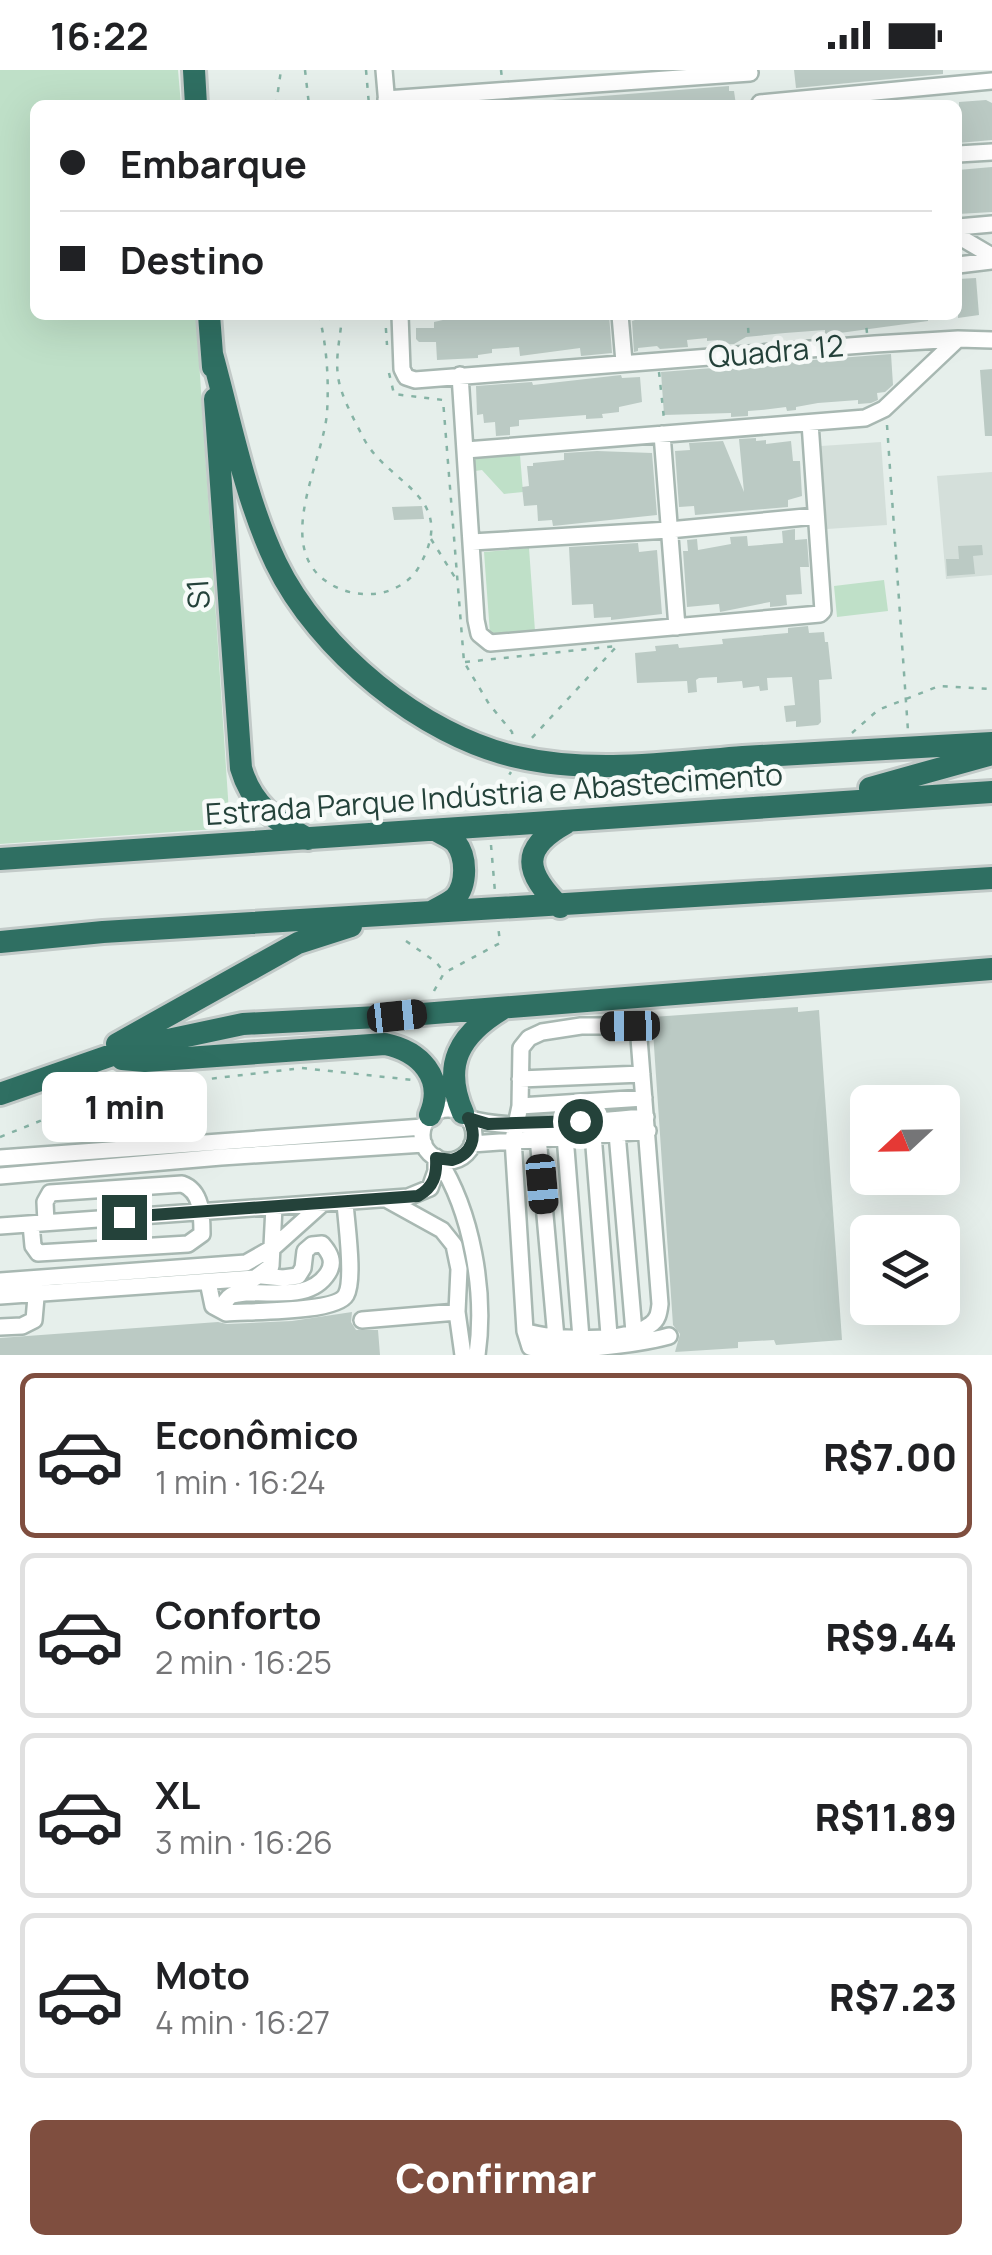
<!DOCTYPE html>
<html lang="pt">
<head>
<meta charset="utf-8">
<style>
	body { margin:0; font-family:Manrope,sans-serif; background:#f2f2f2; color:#202124; height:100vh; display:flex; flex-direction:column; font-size:38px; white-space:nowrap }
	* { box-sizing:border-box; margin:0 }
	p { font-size:32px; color:#757577 }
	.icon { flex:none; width:55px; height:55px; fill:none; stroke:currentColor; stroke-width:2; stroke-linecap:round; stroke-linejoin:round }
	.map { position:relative; height:1285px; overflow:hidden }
	.panel { display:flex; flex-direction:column; background:#fff; flex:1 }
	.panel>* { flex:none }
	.guide { position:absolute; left:30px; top:30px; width:932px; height:220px; border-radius:15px; box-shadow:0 10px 40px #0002; display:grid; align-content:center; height:220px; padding:0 30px; background:#fff }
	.needle { width:65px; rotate:248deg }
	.controls { position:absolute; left:850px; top:1015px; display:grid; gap:20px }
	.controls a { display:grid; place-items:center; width:110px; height:110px; border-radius:15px; background:#fff; box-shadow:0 10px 40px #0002; font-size:50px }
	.end { position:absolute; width:45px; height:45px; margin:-22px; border:12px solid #24423a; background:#fff; box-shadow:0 0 0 5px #fff }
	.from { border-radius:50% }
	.bubble { position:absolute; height:70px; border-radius:15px; background:#fff; box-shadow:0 10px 40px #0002; font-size:32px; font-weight:800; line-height:70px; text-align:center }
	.car { position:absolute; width:30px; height:60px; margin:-30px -15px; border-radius:12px; box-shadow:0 0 8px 2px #0007; background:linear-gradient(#222 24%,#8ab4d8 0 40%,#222 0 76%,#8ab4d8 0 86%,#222 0) }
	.guide b { display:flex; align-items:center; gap:35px; height:95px; font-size:38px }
	.guide b+b { border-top:2px solid #e0e0e0 }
	.guide i { width:25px; height:25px; background:#202124 }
	ul { padding:18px 0 0; list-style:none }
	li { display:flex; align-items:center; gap:30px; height:165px; margin:0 20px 15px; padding:0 10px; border:5px solid #e0e0e0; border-radius:15px }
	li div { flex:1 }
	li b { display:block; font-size:38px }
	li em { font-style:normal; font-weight:800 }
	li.current { border-color:#7f4e3f }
	li>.icon { width:90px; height:90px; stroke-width:1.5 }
	.button { display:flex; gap:20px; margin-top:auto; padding:20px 30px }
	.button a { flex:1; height:115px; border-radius:15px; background:#7f4e3f; color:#fff; font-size:40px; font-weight:800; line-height:115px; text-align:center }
	.status { display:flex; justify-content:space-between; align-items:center; height:70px; padding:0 50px; background:#fff; direction:ltr }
	.status svg { height:28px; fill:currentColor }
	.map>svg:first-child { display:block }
	.built { fill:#d4dfda }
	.green { fill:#bfe0c8 }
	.building { fill:#bbcac4 }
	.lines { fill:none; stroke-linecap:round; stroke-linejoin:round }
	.minor-casing { stroke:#a8b8b2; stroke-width:20 }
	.highway-casing { stroke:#c2cac8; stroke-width:28 }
	.path { stroke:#86b3a5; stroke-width:2.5; stroke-dasharray:5 8; stroke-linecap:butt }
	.minor { stroke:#fff; stroke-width:15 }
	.highway { stroke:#2f6f62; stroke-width:22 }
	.route { stroke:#24423a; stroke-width:12 }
	.labels { text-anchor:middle; stroke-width:9; stroke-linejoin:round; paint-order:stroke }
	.street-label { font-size:30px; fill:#24423a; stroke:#f7fbf9 }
</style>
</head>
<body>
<div class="status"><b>16:22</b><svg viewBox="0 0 49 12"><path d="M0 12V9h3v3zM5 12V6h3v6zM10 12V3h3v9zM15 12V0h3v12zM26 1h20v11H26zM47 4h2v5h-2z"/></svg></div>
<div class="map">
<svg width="992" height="1285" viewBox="0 0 992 1285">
	<rect width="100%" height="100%" fill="#e6efeb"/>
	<path class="built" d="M881,372L887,455L827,459L821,376Z
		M992,402V505L946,509L937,406Z"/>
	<path class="green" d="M0,0H178L181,35H35V245H196L230,758L0,774Z
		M520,385L523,422L504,424L482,400L475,401V388Z
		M529,478L535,561L490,564L484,482Z
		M884,510L888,541L837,547L834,516Z"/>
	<path class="building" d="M794,0H943V4L796,18Z
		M729,16V21H734L736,35H489Z
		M986,30L992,33V70L958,73L959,32Z
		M992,97V142L958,144V100Z
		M976,208L979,245L958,248V209Z
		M465,245H609L612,283L581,286L580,278L520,286L519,277L492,279V283L478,285V288L437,290L436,272H419L416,269V258H434V252Z
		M635,245H928V251L825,265V260L785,263L746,267L734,274L718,275V270L707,271V268L687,270L688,277L660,279L657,276L638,278V281L634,282L632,251L635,250Z
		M891,284L893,315L885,322L877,323L878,330L871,333L858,334V330L818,333L796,337V340L787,341L786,337L761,340L748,341V346L731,347V343L664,345L661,302Z
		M992,299V366H985L980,300Z
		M621,305L622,308L640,307L642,332L619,337V342L602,344L603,348L586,349V345L519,350V356L510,357V365L496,366L495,352L484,353L483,344L477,345L476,316L532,312L533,315Z
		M756,368V371L766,370V374L791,371L793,391H800L802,426L788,430V437L695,445L694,436L679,437L675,381L690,380L689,373L723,371L744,422L739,369Z
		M597,381L652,383L657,445L553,456L552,450L538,451L537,435L524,436L522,417L529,416L527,396H533V393L564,390V383Z
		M422,436L424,449L394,450L392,437Z
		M795,459V470L807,469L809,497H800L802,524L786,525L787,535L780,536L770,537V532L720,542L719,534L687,537L683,481H688L687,470L697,469L698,480L731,474L730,467L747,466L748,476L783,473L782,461Z
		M638,473L639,482L657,480L662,544L611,550V547L594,548L593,534L572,535L569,477Z
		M982,475L983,485L973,486L975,504L947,506L946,489H959L958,476Z
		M808,556L809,563L824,562L825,572H828L832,609L819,610L821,652L818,655L796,657V651L786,652L784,636L795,635L792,607L767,608L768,620L760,621L759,616L743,618L742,611L717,613V607L699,608L696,610L697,622L688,623L687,611L637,613L635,583L656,581L655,576L678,574L679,578L723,574L722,569L788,563V558Z
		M798,937V942L819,940L842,1270L776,1275L774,1270L738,1272V1278L675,1282L680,1264L673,1255L652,947Z
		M352,1242L351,1252L356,1260H378L380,1285H0V1268L218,1252L227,1254L292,1251Z"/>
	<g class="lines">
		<g class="minor-casing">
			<path id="minor" d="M384,0L387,35
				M386,29L750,3
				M760,33L992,11
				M958,84L992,82
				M958,157L992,154
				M958,166L992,186
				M958,195L992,191
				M400,245L402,299L406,307L415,310L875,274L958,269L992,270
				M620,245L624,292
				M460,305L476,550L479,564L490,573L820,544L823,541L810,353
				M662,364L677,557
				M466,380L865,348L884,339L958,269
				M472,472L669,460L816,446
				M520,1009L642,1004
				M520,1036L644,1028
				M422 1065a26 26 0 1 1 52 0a26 26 0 1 1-52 0Z
				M468,1048C513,1063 597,1050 646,1047
				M617,1063L634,1262
				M593,1064L609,1265
				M565,1066L581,1268
				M538,1067L556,1268
				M472,1074L648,1061
				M0,1088L423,1057
				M438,1089C472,1142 486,1222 477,1285
				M0,1106L221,1087L424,1074
				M386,1129L442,1160L454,1175L459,1199L457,1242L463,1285
				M31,1154L33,1176L38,1183L188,1174L202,1164C202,1145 202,1121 182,1114L50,1123L45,1132L46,1153
				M0,1156L408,1127L430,1118L436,1101V1087
				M0,1211L246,1193L274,1177L322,1134
				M208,1212L213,1236L226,1243C248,1241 336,1243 346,1225C355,1209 346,1152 345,1132
				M0,1226L255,1208L271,1196L274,1137
				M226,1243L225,1232C230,1226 230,1225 238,1224C267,1219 309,1233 328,1203C335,1192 330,1183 322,1174L312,1175L305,1181L303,1198L298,1206L283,1208L262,1206
				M362,1250L457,1242
				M0,1257L22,1256L34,1250L37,1216
				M525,1261C552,1271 626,1273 650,1255C658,1250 659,1243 660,1234L639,968L636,958L630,956H581L542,962L529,968L521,978L520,1036L513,1069L525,1261L530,1277C555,1285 640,1274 669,1266"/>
		</g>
		<g class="highway-casing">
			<path id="highway" d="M194,0L196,35
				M209,245L213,297
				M212,284C231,353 245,428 276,493C318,580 422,666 517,687C590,704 669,693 743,687C826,682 909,678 992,673
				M215,329L241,698C252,736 275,750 308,769
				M870,718L992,684
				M0,789L992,722
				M560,837C525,802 519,779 566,753
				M433,841C440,837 449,833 455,828C467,815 467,787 456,773C451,767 442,764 435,760
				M0,872L103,862L992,808
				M117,974L298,873L351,856
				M122,989L145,991L385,974C419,981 446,1007 430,1045
				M0,1024L135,977L243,954L397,946L992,899
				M463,1043C442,995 459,965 502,939"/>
		</g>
		<path class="path" d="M305,0L309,35
			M366,0L369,35
			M501,0L502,9
			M276,35L281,0
			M319,245C327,277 329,310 327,343C323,391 276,471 323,509C337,520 354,525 372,524C388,524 409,513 417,500C462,426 389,416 364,369C355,351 340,325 338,306C335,286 341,265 342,245
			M385,245L387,275
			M747,245L749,269
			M865,245L867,263
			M659,302L664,349
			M389,303L394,324L443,330L464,592L489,634L512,662L513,670
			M887,355L908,661
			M431,469L456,509
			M465,592L617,576L529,671
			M852,663L878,640L939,616L992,619
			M489,738L511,702
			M491,775L495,822
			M406,871L436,892L443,901
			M434,921L444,903L500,873L498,855
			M302,998L413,1010
			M0,1067L90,1031L166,1014L294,999"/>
		<use href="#minor" class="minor"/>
		<use href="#highway" class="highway"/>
	</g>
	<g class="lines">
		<path class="route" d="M124,1147L418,1126C434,1117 437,1105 436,1088L452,1090C472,1084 478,1067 468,1048L488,1054L580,1051"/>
	</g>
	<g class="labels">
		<g class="street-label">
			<text transform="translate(776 282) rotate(-5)" y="10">Quadra 12</text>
			<text transform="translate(199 524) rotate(-94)" y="10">S1</text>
			<text transform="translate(494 725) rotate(-4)" y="10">Estrada Parque Indústria e Abastecimento</text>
		</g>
	</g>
</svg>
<div class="controls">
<a><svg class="needle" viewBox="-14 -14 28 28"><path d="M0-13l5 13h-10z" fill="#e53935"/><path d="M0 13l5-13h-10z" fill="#757577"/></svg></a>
<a><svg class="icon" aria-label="layers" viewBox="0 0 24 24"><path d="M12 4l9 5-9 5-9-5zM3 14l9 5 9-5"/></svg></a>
</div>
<i class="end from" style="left:580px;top:1051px"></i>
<i class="end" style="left:124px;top:1147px"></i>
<div class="bubble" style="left:42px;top:1002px;width:165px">1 min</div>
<i class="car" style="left:397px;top:946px;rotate:84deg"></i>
<i class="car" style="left:630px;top:956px;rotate:269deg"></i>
<i class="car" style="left:542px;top:1114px;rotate:175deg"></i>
<div class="guide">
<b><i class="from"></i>Embarque</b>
<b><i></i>Destino</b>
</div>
</div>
<section class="panel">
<ul>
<li class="current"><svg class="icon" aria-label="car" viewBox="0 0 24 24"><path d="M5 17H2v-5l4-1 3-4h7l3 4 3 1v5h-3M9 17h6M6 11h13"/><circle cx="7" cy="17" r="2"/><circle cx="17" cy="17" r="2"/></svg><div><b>Econômico</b><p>1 min · 16:24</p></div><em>R$7.00</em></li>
<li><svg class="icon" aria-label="car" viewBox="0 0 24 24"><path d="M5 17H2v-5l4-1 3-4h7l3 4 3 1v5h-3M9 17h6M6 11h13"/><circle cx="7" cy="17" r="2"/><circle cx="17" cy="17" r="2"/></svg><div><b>Conforto</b><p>2 min · 16:25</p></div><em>R$9.44</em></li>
<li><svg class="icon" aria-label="car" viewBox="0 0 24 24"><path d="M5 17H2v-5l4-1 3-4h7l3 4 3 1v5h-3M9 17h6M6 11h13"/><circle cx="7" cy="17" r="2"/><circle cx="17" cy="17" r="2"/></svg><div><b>XL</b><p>3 min · 16:26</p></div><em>R$11.89</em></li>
<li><svg class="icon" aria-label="car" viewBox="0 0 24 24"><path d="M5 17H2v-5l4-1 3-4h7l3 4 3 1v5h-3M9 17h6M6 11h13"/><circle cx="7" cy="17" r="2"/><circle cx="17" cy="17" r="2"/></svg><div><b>Moto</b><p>4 min · 16:27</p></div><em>R$7.23</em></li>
</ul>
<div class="button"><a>Confirmar</a></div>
</section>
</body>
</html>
